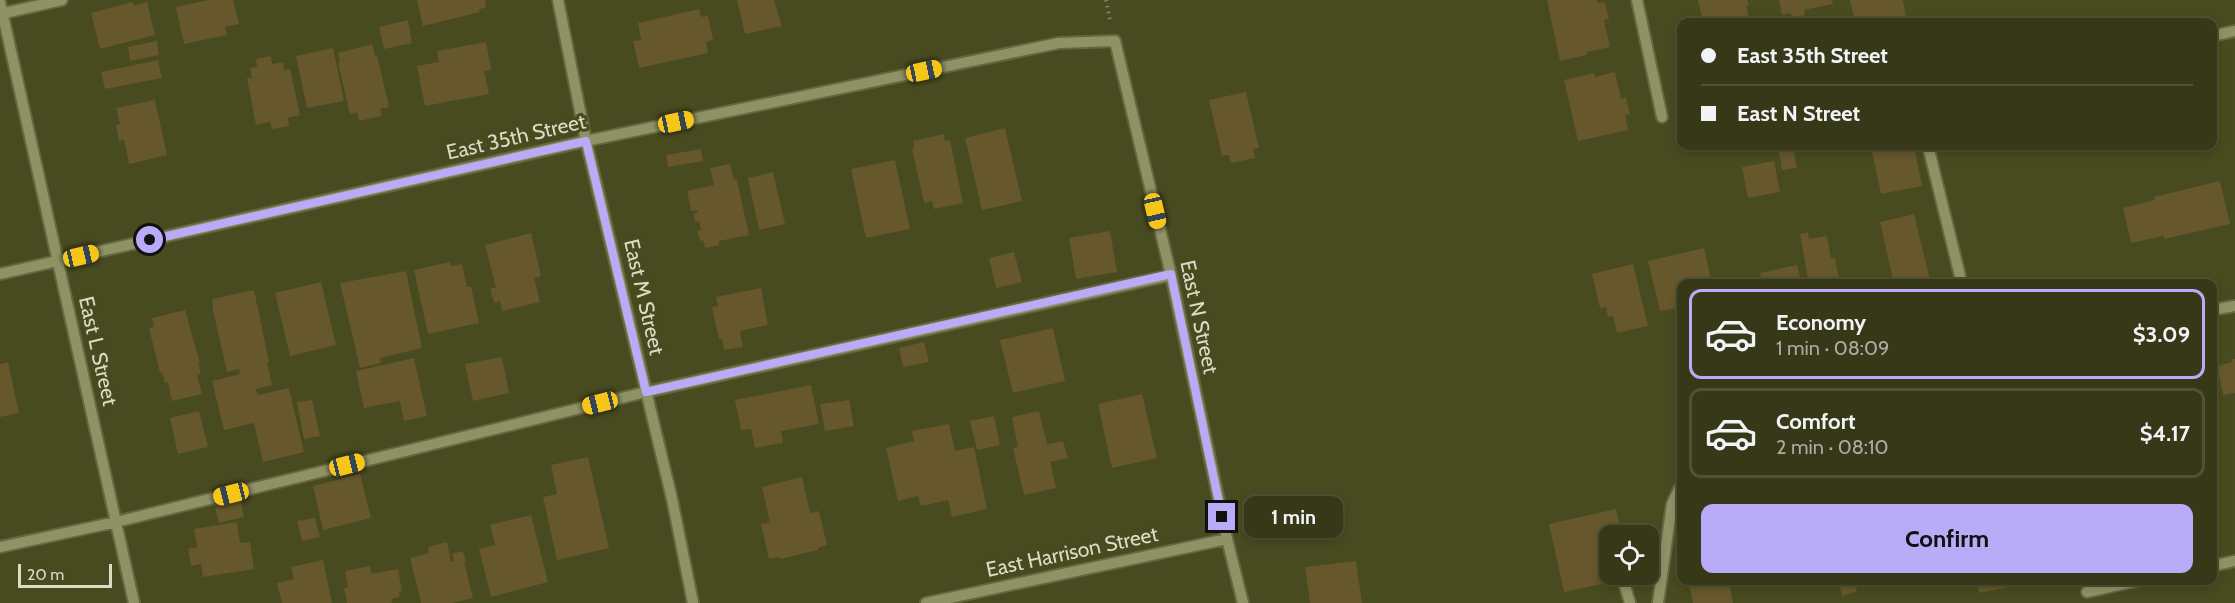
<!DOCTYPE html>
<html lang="en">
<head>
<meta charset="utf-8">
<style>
	body { margin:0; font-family:Cabin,sans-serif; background:#414324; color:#f1f3f6; height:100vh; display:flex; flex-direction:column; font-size:22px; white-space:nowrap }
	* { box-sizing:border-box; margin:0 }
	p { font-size:20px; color:#aaaca1 }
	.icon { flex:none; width:33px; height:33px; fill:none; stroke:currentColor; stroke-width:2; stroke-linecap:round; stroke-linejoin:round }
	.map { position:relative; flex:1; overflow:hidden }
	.sheet { position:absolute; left:1677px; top:279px; width:540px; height:306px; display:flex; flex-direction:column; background:#363817; border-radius:12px; box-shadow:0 3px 9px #0003,0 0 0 2px #505236 }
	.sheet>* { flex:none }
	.banner { position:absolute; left:1677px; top:18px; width:540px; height:132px; border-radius:12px; box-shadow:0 3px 9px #0003,0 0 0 2px #505236; display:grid; align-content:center; height:132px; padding:0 24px; background:#363817 }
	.buttons { position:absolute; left:1599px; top:525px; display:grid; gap:12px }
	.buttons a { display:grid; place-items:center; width:60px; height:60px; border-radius:12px; background:#363817; box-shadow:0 3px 9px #0003,0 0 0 2px #505236; font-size:30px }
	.scale { position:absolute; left:18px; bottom:15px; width:94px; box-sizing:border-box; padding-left:6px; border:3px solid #dadcc4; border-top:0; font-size:16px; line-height:21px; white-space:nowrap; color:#dadcc4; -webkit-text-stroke:4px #484a1f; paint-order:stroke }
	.end { position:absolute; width:27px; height:27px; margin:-14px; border:8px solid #b8abf7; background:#111; box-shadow:0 0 0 3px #111 }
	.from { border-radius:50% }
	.bubble { position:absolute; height:42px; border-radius:12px; background:#363817; box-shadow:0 3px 9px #0003,0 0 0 2px #505236; font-size:20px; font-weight:700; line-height:42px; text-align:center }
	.car { position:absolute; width:18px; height:36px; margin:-18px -9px; border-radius:8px; box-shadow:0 0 4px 2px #0007; background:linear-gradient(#f5c518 24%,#345 0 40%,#f5c518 0 76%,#345 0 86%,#f5c518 0) }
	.banner b { display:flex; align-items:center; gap:21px; height:57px; font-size:22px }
	.banner b+b { border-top:2px solid #505236 }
	.banner i { width:15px; height:15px; background:#f1f3f6 }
	ul { padding:10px 0 0; list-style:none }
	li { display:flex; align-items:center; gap:18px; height:90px; margin:0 12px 9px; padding:0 12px; border:3px solid #505236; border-radius:12px }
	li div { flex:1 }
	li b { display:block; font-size:22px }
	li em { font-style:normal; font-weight:700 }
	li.selected { border-color:#b8abf7 }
	li>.icon { width:54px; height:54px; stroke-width:1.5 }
	.action { display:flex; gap:12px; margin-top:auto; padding:12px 24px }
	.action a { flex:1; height:69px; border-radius:12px; background:#b8abf7; color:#111; font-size:24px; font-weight:700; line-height:69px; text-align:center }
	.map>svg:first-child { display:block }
	.building { fill:#66572c }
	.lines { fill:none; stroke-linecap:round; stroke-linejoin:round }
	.minor-casing { stroke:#666740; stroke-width:14 }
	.path { stroke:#838562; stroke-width:4; stroke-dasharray:1.5 4.5; stroke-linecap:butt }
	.minor { stroke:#8f9265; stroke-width:10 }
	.route { stroke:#b8abf7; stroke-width:8 }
	.labels { text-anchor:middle; stroke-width:6; stroke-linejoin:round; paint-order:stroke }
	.street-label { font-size:21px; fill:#dadcc4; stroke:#484a1f }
</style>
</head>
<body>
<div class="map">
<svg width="2235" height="603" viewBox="0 0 2235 603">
	<rect width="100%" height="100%" fill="#484a1f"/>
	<path class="building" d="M208,0H233L239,24L225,27L227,35L184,44L176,7Z
		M417,0H485L486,8L479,9L480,12L423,26Z
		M737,0H774L782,26L745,34Z
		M1547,0H1597L1598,3L1605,2L1609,19L1604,20L1610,47L1587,52V55L1560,61Z
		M1698,0H1747L1749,5L1746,6L1750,22H1703Z
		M1779,0H1832L1833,4L1804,10L1805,15L1792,18L1791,13L1782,15Z
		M1850,0H1903L1907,22H1855Z
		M133,2L134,6L147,2L155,35L100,49L91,13Z
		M699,9L701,17L708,15L713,40L706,42L708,53L639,68L633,41L641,40L638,23Z
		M408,20L412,43L384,49L379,27Z
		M157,41L159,55L130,61L128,47Z
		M486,42L491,70L484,71L489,94L425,106L417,66L439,62L437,51Z
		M372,44L375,55H377L389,107L380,109L382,116L359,121L357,113L350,114L338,63L340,62L338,53Z
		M333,48L344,101L307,108L296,56Z
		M271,56L272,64L283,62L284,70L290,69L300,115L288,118L289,126L272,129L270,122L256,125L247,78H252L250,68L257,67L256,59Z
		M158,60L162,78L105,89L101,72Z
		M1615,72L1621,99L1626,97L1630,114L1625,115L1628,130L1578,141L1564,80L1594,73L1595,77Z
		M1246,92L1259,148L1253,149L1255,158L1231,163L1229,155L1222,156L1209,100Z
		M155,100L167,155L129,164L124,140L119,141L116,125L120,124L116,108Z
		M1005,128L1022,201L982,210L965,138Z
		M944,134L945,141L950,140L963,203L934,209L932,201L924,203L912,149L914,148L913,141Z
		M1778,146H1793L1797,168L1782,170Z
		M1871,146H1914L1922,186L1881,194Z
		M701,149L703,161L668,167L666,155Z
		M895,160L910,229L866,238L851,169Z
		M1774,161L1780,192L1748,198L1742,167Z
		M730,164L734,180H737L749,235L719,241V245L705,248L703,240L700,241L697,231L701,230L699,221L695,222L694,213L698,212L697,210L691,211L687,191L714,185L710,168Z
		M773,172L785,224L759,230L748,178Z
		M2220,181L2230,224L2164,239L2163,236L2131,243L2123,208L2155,200L2154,197Z
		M1914,214L1931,284H1894L1880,222Z
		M1110,231L1117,272L1076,279L1069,238Z
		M1808,232L1809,239L1827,236L1831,259L1835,258L1840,284H1809L1800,234Z
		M531,233L541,276L534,278L540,302L502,311L500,301L494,303L490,289L496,287L485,245Z
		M1704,248L1712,284H1682V313L1678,314L1677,308L1660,311L1648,261Z
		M1014,252L1022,282L996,288L989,258Z
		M450,262L451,266L462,264L467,287H471L479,323L428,334L414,270Z
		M1633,264L1648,326L1617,333L1613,316L1608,317L1606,307L1600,308L1592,274Z
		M1797,265L1802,284H1762L1760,273Z
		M406,271L422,348L380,358L381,363L360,368L340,283Z
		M321,282L336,345L290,356L275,293Z
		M761,288L768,325L740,331L743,347L724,350L722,339H719L712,307L718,306L716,297Z
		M254,290L269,362L267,363L272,385L256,389L258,395L289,388L304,452L263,462L254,423L224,430L212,381L240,374L239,369L227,372L212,306H213L212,299Z
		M185,310L200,363H198L201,374L197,375L202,394L172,401L168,382L165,383L162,372L160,373L149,328L154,327L152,318Z
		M1053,328L1065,381L1013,393L1000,340Z
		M924,342L929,362L903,367L899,348Z
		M502,357L509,393L473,401L465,364Z
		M414,358L427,416L404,421L400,401L364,408L356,371Z
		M2231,359H2235V393L2223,395L2217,366L2232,362Z
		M8,362L19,413L0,417V364Z
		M811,385L819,424L781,431L783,443L755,448L751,429L741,430L735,400Z
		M1142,394L1157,458L1112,468L1098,404Z
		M312,400L320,436L304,439L297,402Z
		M849,400L854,426L825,431L820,404Z
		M199,411L208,447L178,454L170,418Z
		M1039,411L1047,444L1063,441L1068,458L1050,462L1056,488L1024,495L1013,448L1018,447L1012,417Z
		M994,416L1000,445L977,450L970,421Z
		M949,424L955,451L974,447L987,509L952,517L948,500L921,506L918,496L898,501L886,448L914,441L912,431Z
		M588,457L609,548L557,560L543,497L557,494L551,465Z
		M360,474L371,518L323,530L313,486Z
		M802,477L810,513L819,511L827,545L818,548V550L780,559L779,557L769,559L761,524L770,523L762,487Z
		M240,498L244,517L219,523L214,503Z
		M1616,509L1622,536H1610V550L1603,551L1610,582L1564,592L1549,524Z
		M531,515L548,582L491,597L479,549L495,545L490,525Z
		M315,518L320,537L302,541L297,521Z
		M237,522L240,543L250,542L254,569L203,577L201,564L191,566L188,549L197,547L194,529Z
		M447,542L451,562L454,561L452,554L463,551L466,561H464L473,598L452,603H421L410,558L429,553L428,547Z
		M323,560L332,603H282L277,583L294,579L291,567Z
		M1356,561L1362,603H1310L1305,567Z
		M370,566L371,574L398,569L402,591L399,592L400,597L391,599L392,603H347L344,588L348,587L345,571Z
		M1688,580H1729L1733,603H1693Z
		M1838,580H1854L1857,591L1842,596Z
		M1977,580H2036V582L1979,593Z"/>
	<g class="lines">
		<g class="minor-casing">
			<path id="minor" d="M558,0L586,141L672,499L693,603
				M1637,0L1662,117
				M0,2L134,603
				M0,14L62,0
				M2212,36L2235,31
				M1928,146L1962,284
				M0,274L586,141L1059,43L1115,41L1171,275L1227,539L1243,603
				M2212,310L2235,306
				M0,547L116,522L646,392L1171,275
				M2212,566L2235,561
				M1622,576L1630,603
				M2087,592L2141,580
				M926,603L1227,539
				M1658,603L1672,504L1682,483"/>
		</g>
		<path class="path" d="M1106,0L1110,20"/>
		<use href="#minor" class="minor"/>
	</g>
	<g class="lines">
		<path class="route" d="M150,240L586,141L646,392L1171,274L1222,517"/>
	</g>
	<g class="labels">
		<g class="street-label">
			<text transform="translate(516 137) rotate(-13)" y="7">East 35th Street</text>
			<text transform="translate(644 297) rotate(77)" y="7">East M Street</text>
			<text transform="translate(1199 317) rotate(78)" y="7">East N Street</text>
			<text transform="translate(98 351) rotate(77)" y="7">East L Street</text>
			<text transform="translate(1072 552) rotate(-12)" y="7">East Harrison Street</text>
		</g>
	</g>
</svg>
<div class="buttons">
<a><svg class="icon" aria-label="locate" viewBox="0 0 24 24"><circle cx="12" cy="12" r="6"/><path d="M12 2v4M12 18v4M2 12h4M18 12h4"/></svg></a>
</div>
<div class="scale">20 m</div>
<i class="end from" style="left:150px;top:240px"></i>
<i class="end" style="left:1222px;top:517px"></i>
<div class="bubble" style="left:1244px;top:496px;width:99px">1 min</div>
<i class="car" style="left:924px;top:71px;rotate:78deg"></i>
<i class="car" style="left:676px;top:122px;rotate:78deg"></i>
<i class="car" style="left:1155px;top:211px;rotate:167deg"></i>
<i class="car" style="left:81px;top:256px;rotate:77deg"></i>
<i class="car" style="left:600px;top:403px;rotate:256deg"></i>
<i class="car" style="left:347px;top:465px;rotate:76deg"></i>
<i class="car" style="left:231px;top:494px;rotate:256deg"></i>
<div class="banner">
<b><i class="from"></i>East 35th Street</b>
<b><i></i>East N Street</b>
</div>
<section class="sheet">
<ul>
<li class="selected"><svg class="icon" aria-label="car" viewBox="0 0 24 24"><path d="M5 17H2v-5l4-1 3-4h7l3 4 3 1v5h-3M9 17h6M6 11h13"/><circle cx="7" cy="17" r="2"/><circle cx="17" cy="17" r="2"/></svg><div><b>Economy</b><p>1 min · 08:09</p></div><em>$3.09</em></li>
<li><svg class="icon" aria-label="car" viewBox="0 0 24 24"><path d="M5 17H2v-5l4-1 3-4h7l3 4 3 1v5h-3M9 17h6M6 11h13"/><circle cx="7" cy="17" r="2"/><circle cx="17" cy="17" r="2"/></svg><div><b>Comfort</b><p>2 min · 08:10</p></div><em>$4.17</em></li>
</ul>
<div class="action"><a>Confirm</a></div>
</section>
</div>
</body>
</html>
